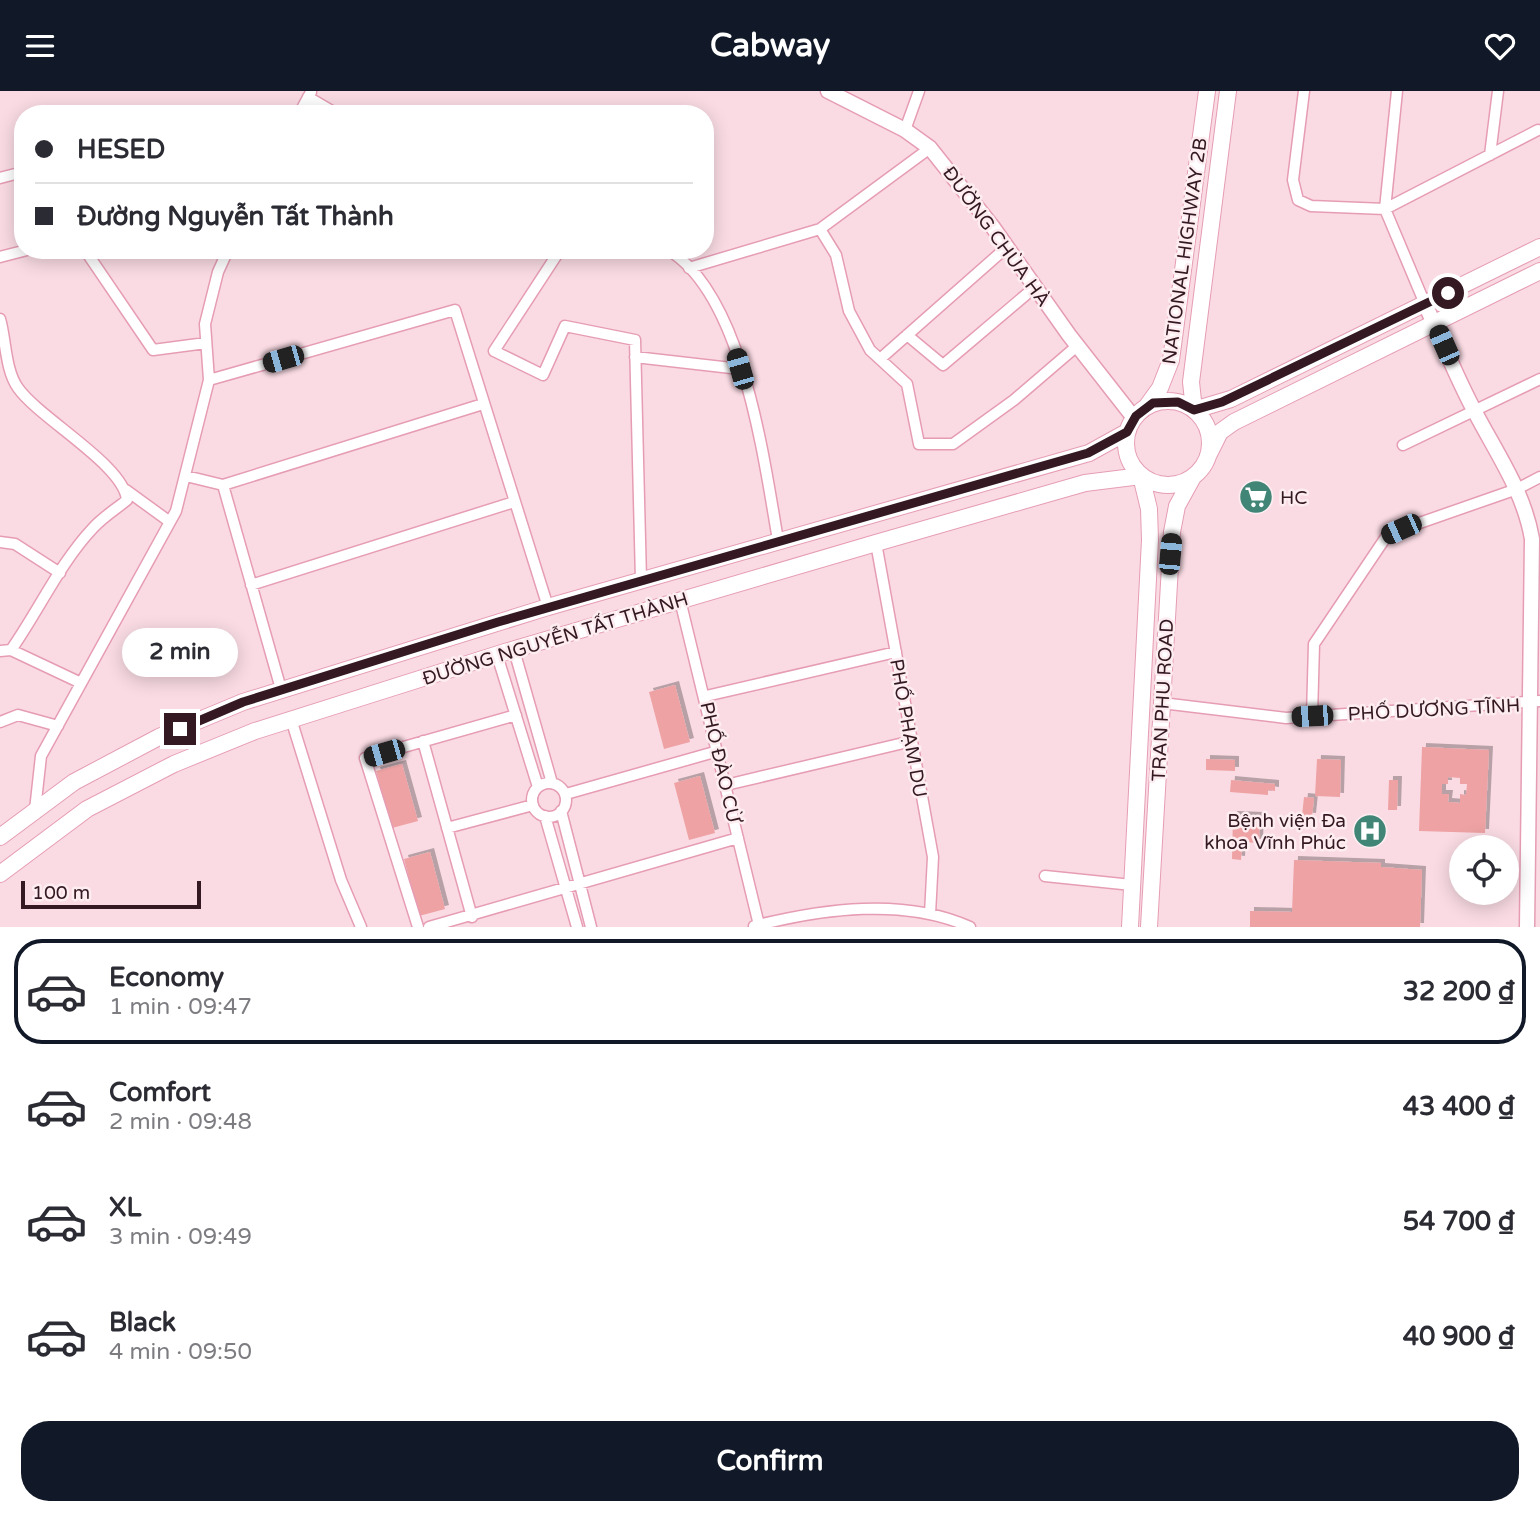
<!DOCTYPE html>
<html lang="en">
<head>
<meta charset="utf-8">
<style>
	body { margin:0; font-family:"Varela Round",sans-serif; background:#f2f2f3; color:#2b2b33; height:100vh; display:flex; flex-direction:column; font-size:26px; white-space:nowrap }
	* { box-sizing:border-box; margin:0 }
	p { font-size:23px; color:#7c7c81 }
	.icon { flex:none; width:38px; height:38px; fill:none; stroke:currentColor; stroke-width:2; stroke-linecap:round; stroke-linejoin:round }
	.map { position:relative; height:836px; overflow:hidden }
	.side { display:flex; flex-direction:column; background:#fff; flex:1 }
	.side>* { flex:none }
	.hud { position:absolute; left:14px; top:14px; width:700px; height:154px; border-radius:28px; box-shadow:0 4px 18px #0003; display:grid; align-content:center; height:154px; padding:0 21px; background:#fff }
	.buttons { position:absolute; left:1449px; top:744px; display:grid; gap:14px }
	.buttons a { display:grid; place-items:center; width:70px; height:70px; border-radius:50%; background:#fff; box-shadow:0 4px 18px #0003; font-size:35px }
	.scale { position:absolute; left:21px; bottom:18px; width:180px; box-sizing:border-box; padding-left:7px; border:4px solid #341922; border-top:0; font-size:19px; line-height:24px; white-space:nowrap; color:#341922; -webkit-text-stroke:5px #fdedf1; paint-order:stroke }
	.end { position:absolute; width:32px; height:32px; margin:-16px; border:9px solid #341922; background:#fff; box-shadow:0 0 0 4px #fff }
	.from { border-radius:50% }
	.bubble { position:absolute; height:49px; border-radius:24px; background:#fff; box-shadow:0 4px 18px #0003; font-size:23px; font-weight:700; line-height:49px; text-align:center }
	.car { position:absolute; width:21px; height:42px; margin:-21px -10px; border-radius:9px; box-shadow:0 0 5px 2px #0007; background:linear-gradient(#222 24%,#8ab4d8 0 40%,#222 0 76%,#8ab4d8 0 86%,#222 0) }
	.hud b { display:flex; align-items:center; gap:24px; height:66px; font-size:26px }
	.hud b+b { border-top:2px solid #e1e1e2 }
	.hud i { width:18px; height:18px; background:#2b2b33 }
	ul { padding:12px 0 0; list-style:none }
	li { display:flex; align-items:center; gap:21px; height:105px; margin:0 14px 10px; padding:0 7px; border:4px solid transparent; border-radius:28px }
	li div { flex:1 }
	li b { display:block; font-size:26px }
	li em { font-style:normal; font-weight:700 }
	li.on { border-color:#111827 }
	li>.icon { width:63px; height:63px; stroke-width:1.5 }
	.primary-button { display:flex; gap:14px; margin-top:auto; padding:14px 21px }
	.primary-button a { flex:1; height:80px; border-radius:28px; background:#111827; color:#fff; font-size:28px; font-weight:700; line-height:80px; text-align:center }
	header { display:flex; justify-content:space-between; align-items:center; height:91px; padding:0 21px; background:#111827; color:#fff; font-size:32px; font-weight:700 }
	.map>svg:first-child { display:block }
	.building { fill:#eea2a3; fill-rule:evenodd; filter:url(#shadow) }
	.lines { fill:none; stroke-linecap:round; stroke-linejoin:round }
	.minor-casing { stroke:#e69db4; stroke-width:13 }
	.tertiary-casing { stroke:#e69db4; stroke-width:17 }
	.secondary-casing { stroke:#e69db4; stroke-width:18 }
	.minor { stroke:#fff; stroke-width:10 }
	.tertiary { stroke:#fff; stroke-width:14 }
	.secondary { stroke:#fff; stroke-width:16 }
	.route { stroke:#341922; stroke-width:9 }
	.labels { text-anchor:middle; stroke-width:5; stroke-linejoin:round; paint-order:stroke }
	.street-label { font-size:19px; fill:#341922; stroke:#fdedf1 }
	.poi-label { font-size:19px; fill:#341922; stroke:#fdedf1; text-anchor:start }
</style>
</head>
<body>
<header><svg class="icon" aria-label="menu" viewBox="0 0 24 24"><path d="M4 6h16M4 12h16M4 18h16"/></svg>Cabway<svg class="icon" aria-label="heart" viewBox="0 0 24 24"><path d="M12 20l-8-8c-3-5 5-10 8-4 3-6 11-1 8 4z"/></svg></header>
<div class="map">
<svg width="1540" height="836" viewBox="0 0 1540 836">
	<defs>
		<filter id="shadow"><feDropShadow dx="4" dy="-4" stdDeviation="0" flood-color="#0004"/></filter>
	</defs>
	<rect width="100%" height="100%" fill="#fadbe4"/>
	<path class="building" d="M675,594L690,651L664,658L649,601Z
		M1422,656L1489,659L1485,742L1419,740ZM1448,686L1460,687V693H1467L1466,704L1460,703V712L1448,711L1449,703H1442V693H1448Z
		M1206,668L1235,669V680L1206,679Z
		M1317,668L1341,669L1340,706L1315,705Z
		M402,673L418,730L392,737L376,680Z
		M700,685L715,742L689,749L674,692Z
		M1231,689L1275,693V700L1268,699V704L1230,701Z
		M1389,689H1398L1397,719H1388Z
		M1304,706L1314,707L1312,726L1302,725Z
		M1233,724L1260,725L1259,752L1242,751L1241,769L1232,768Z
		M430,761L445,818L419,825L404,768Z
		M1294,769L1381,772V776L1422,779L1420,836H1250V820L1292,821Z"/>
	<g class="lines">
		<g class="minor-casing">
			<path id="minor" d="M1304,0L1293,89L1298,109L1311,115L1385,118L1538,39
				M1397,0L1385,118L1425,213
				M308,6L337,23
				M299,23L311,1
				M905,39L919,0
				M1490,64L1498,0
				M0,87L23,81
				M820,138L836,164L849,220L870,259L907,293L919,353H953L1014,309L1077,255
				M85,159L153,259L206,252
				M560,159L494,260L543,284L565,235L635,249L641,489
				M668,159C743,203 764,369 778,449
				M0,166L27,159
				M689,177L820,138L930,57
				M0,228C6,248 5,279 18,297C40,328 124,374 127,409C116,418 103,426 93,437C60,472 39,519 11,559
				M907,244L943,274L1035,196
				M635,266L740,278
				M880,268L1007,156
				M209,289L455,219L548,516
				M1403,354L1540,288
				M186,385L223,394L483,313
				M223,394L281,598
				M126,399L170,431
				M0,451L15,453L60,482
				M876,452L933,766L930,823
				M251,494L514,411
				M680,509L759,834
				M514,559L552,692
				M0,560L11,559L81,592
				M497,564L538,696
				M706,605L896,561
				M1162,612L1286,627L1540,610
				M1312,625L1314,553L1388,443L1517,398L1540,386
				M291,628L341,789L361,836
				M0,631L18,624L58,635
				M423,650L472,826
				M532 709a17 17 0 1 1 34 0a17 17 0 1 1-34 0Z
				M726,694L912,650
				M566,703L718,660
				M35,719L41,665L176,420L209,289L205,233L218,181L228,159
				M561,720L591,836
				M545,725L577,836
				M447,737L533,714
				M1045,785L1132,794
				M754,835C822,818 904,806 970,836
				M418,836L365,667L516,624
				M429,836L738,747"/>
		</g>
		<g class="tertiary-casing">
			<path id="tertiary" d="M828,0L905,39L930,57L992,135L1069,244L1134,327
				M1425,213C1442,249 1456,286 1475,321C1497,363 1524,401 1532,448L1527,836"/>
		</g>
		<g class="secondary-casing">
			<path id="secondary" d="M1228,0L1191,291L1194,319L1231,308L1540,156
				M1126 352a42 42 0 1 1 84 0a42 42 0 1 1-84 0Z
				M1147,315L1160,297L1171,269L1207,0
				M1209,363L1220,341L1234,331L1540,180
				M0,746L74,691L159,646L243,611L548,516L1089,362L1127,341
				M0,783L87,718L174,673L255,640L505,561L876,452L1085,392L1141,385L1149,418L1150,449L1130,836
				M1149,836L1172,441L1177,415L1193,386"/>
		</g>
		<use href="#minor" class="minor"/>
		<use href="#tertiary" class="tertiary"/>
		<use href="#secondary" class="secondary"/>
	</g>
	<g class="lines">
		<path class="route" d="M180,638L243,611L498,531L1088,362L1127,341L1136,325L1153,312L1178,311L1194,319L1222,311L1448,202"/>
	</g>
	<defs>
		<g id="supermarket-disc" transform="scale(1.75)"><circle r="9.5" fill="#418577" stroke="#fdedf1"/><path d="M-6-5.5h2.5l.6 2H6L4.5 2H-2.5L-4.4-4H-6ZM-1.5 3.2a1.3 1.3 0 1 0 .1 0ZM3 3.2a1.3 1.3 0 1 0 .1 0Z" fill="#fff"/></g>
		<g id="hospital-disc" transform="scale(1.75)"><circle r="9.5" fill="#418577" stroke="#fdedf1"/><path d="M-5-5h3v3.5h4V-5h3V5h-3V1.5h-4V5h-3Z" fill="#fff"/></g>
	</defs>
	<g fill-rule="evenodd">
		<use href="#supermarket-disc" x="1256" y="406"/>
		<use href="#hospital-disc" x="1370" y="740"/>
	</g>
	<g class="labels">
		<g class="street-label">
			<text transform="translate(997 145) rotate(54)" y="7">ĐƯỜNG CHÙA HÀ</text>
			<text transform="translate(1184 160) rotate(-82)" y="7">NATIONAL HIGHWAY 2B</text>
			<text transform="translate(555 547) rotate(-17)" y="7">ĐƯỜNG NGUYỄN TẤT THÀNH</text>
			<text transform="translate(1162 609) rotate(-87)" y="7">TRAN PHU ROAD</text>
			<text transform="translate(1434 618) rotate(-3)" y="7">PHỐ DƯƠNG TĨNH</text>
			<text transform="translate(909 637) rotate(80)" y="7">PHỐ PHẠM DU</text>
			<text transform="translate(721 671) rotate(77)" y="7">PHỐ ĐÀO CỪ</text>
		</g>
		<g class="poi-label">
			<text x="1280" y="413">HC</text>
			<text x="1346" y="736" text-anchor="end">Bệnh viện Đa<tspan x="1346" dy="22">khoa Vĩnh Phúc</tspan></text>
		</g>
	</g>
</svg>
<div class="buttons">
<a><svg class="icon" aria-label="locate" viewBox="0 0 24 24"><circle cx="12" cy="12" r="6"/><path d="M12 2v4M12 18v4M2 12h4M18 12h4"/></svg></a>
</div>
<div class="scale">100 m</div>
<i class="end from" style="left:1448px;top:202px"></i>
<i class="end" style="left:180px;top:638px"></i>
<div class="bubble" style="left:122px;top:537px;width:116px">2 min</div>
<i class="car" style="left:1444px;top:254px;rotate:336deg"></i>
<i class="car" style="left:283px;top:268px;rotate:254deg"></i>
<i class="car" style="left:740px;top:278px;rotate:344deg"></i>
<i class="car" style="left:1401px;top:438px;rotate:246deg"></i>
<i class="car" style="left:1170px;top:463px;rotate:5deg"></i>
<i class="car" style="left:1312px;top:625px;rotate:267deg"></i>
<i class="car" style="left:384px;top:662px;rotate:254deg"></i>
<div class="hud">
<b><i class="from"></i>HESED</b>
<b><i></i>Đường Nguyễn Tất Thành</b>
</div>
</div>
<section class="side">
<ul>
<li class="on"><svg class="icon" aria-label="car" viewBox="0 0 24 24"><path d="M5 17H2v-5l4-1 3-4h7l3 4 3 1v5h-3M9 17h6M6 11h13"/><circle cx="7" cy="17" r="2"/><circle cx="17" cy="17" r="2"/></svg><div><b>Economy</b><p>1 min · 09:47</p></div><em>32 200 ₫</em></li>
<li><svg class="icon" aria-label="car" viewBox="0 0 24 24"><path d="M5 17H2v-5l4-1 3-4h7l3 4 3 1v5h-3M9 17h6M6 11h13"/><circle cx="7" cy="17" r="2"/><circle cx="17" cy="17" r="2"/></svg><div><b>Comfort</b><p>2 min · 09:48</p></div><em>43 400 ₫</em></li>
<li><svg class="icon" aria-label="car" viewBox="0 0 24 24"><path d="M5 17H2v-5l4-1 3-4h7l3 4 3 1v5h-3M9 17h6M6 11h13"/><circle cx="7" cy="17" r="2"/><circle cx="17" cy="17" r="2"/></svg><div><b>XL</b><p>3 min · 09:49</p></div><em>54 700 ₫</em></li>
<li><svg class="icon" aria-label="car" viewBox="0 0 24 24"><path d="M5 17H2v-5l4-1 3-4h7l3 4 3 1v5h-3M9 17h6M6 11h13"/><circle cx="7" cy="17" r="2"/><circle cx="17" cy="17" r="2"/></svg><div><b>Black</b><p>4 min · 09:50</p></div><em>40 900 ₫</em></li>
</ul>
<div class="primary-button"><a>Confirm</a></div>
</section>
</body>
</html>
